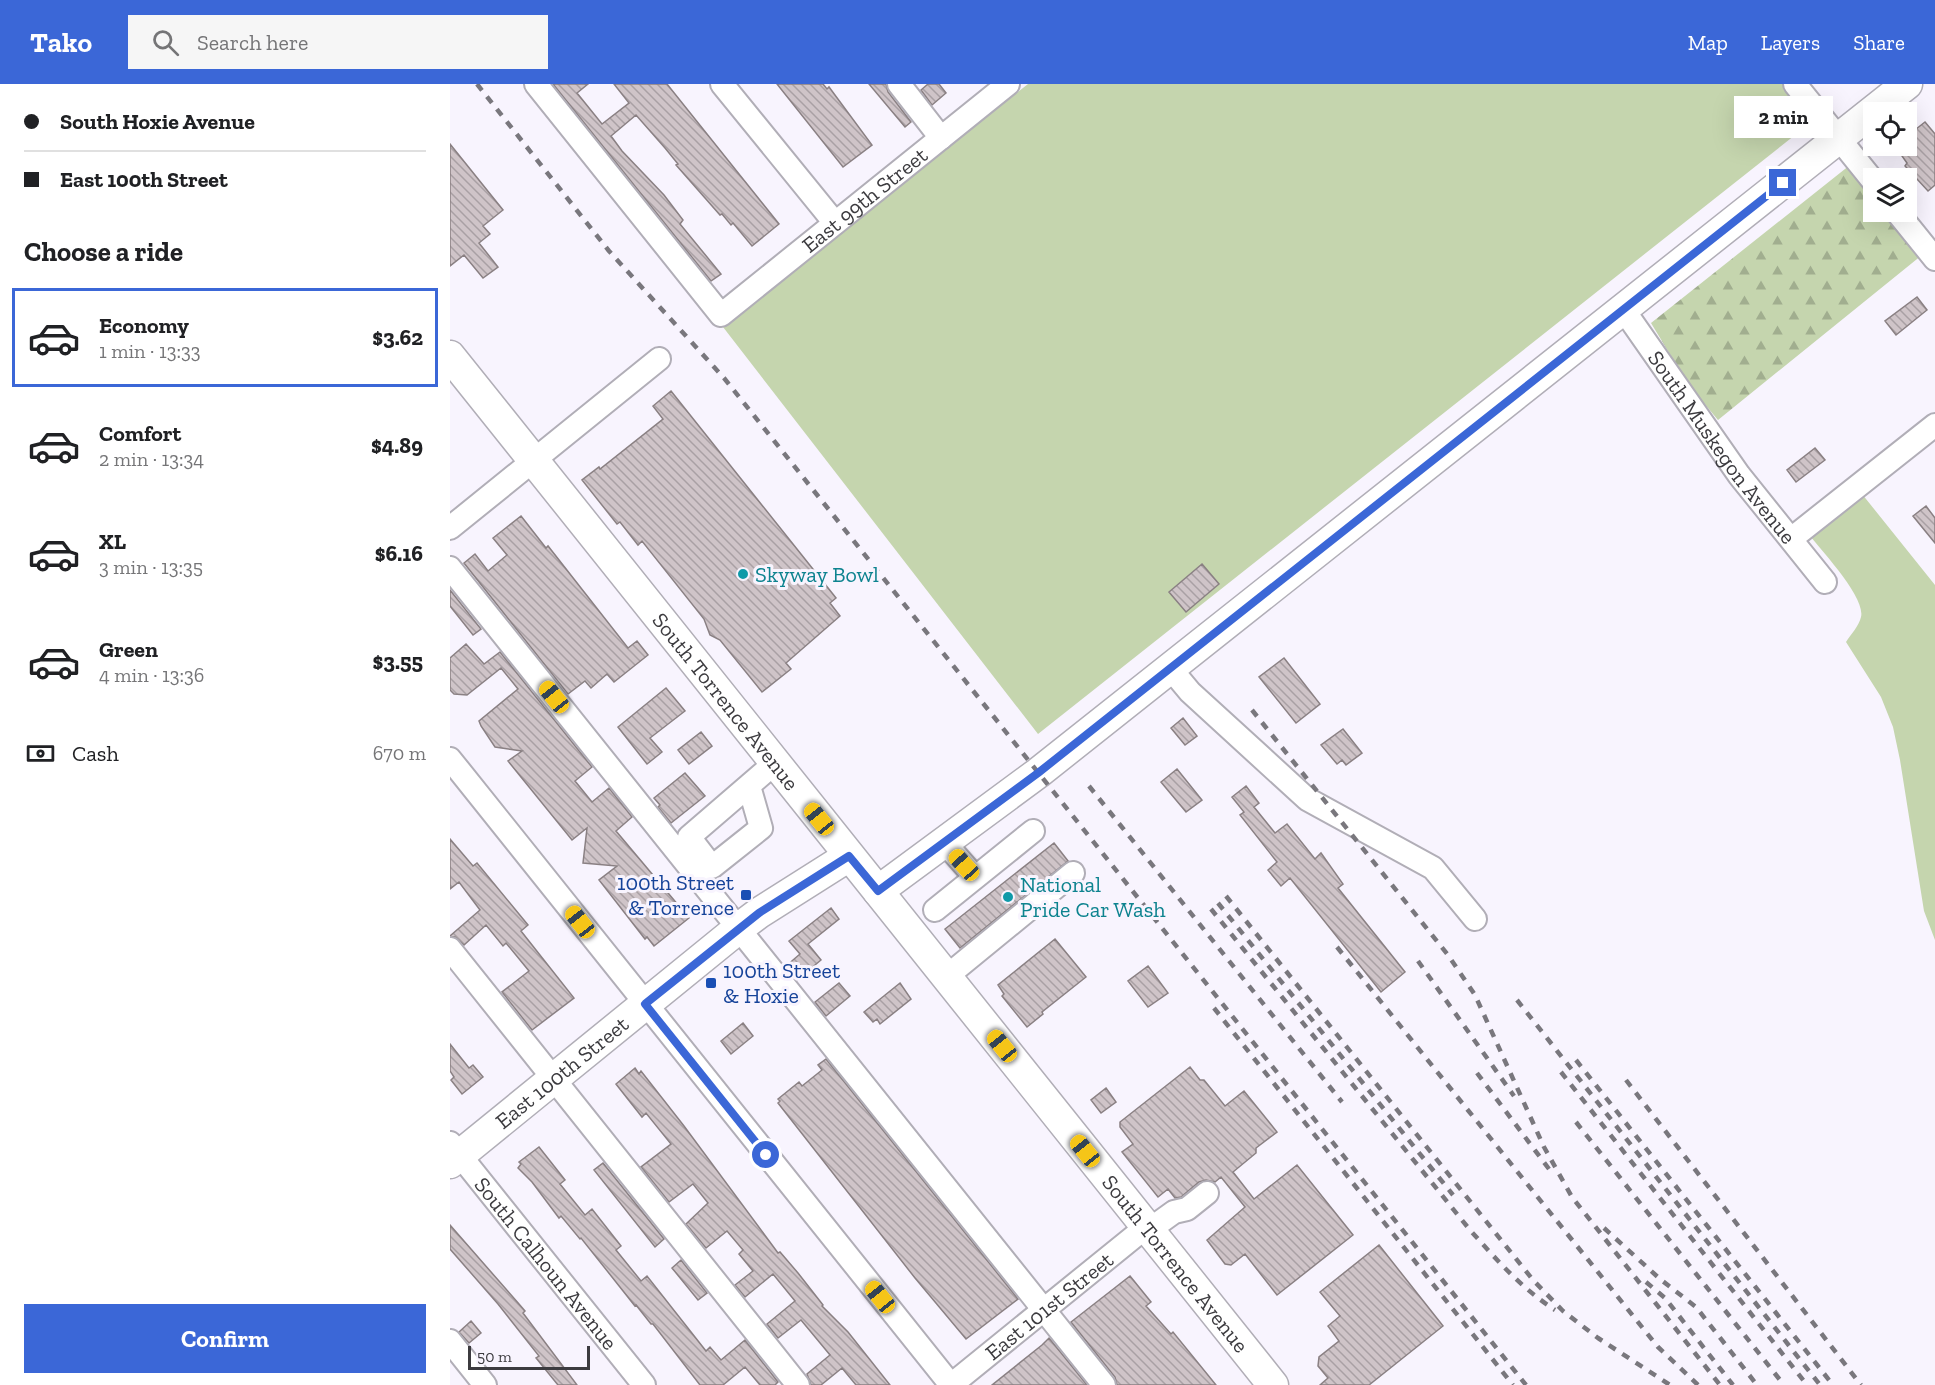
<!DOCTYPE html>
<html lang="en">
<head>
<meta charset="utf-8">
<style>
	body { margin:0; font-family:"Zilla Slab",serif; background:#f6f6f6; color:#202124; height:100vh; display:flex; flex-direction:column; font-size:22px; white-space:nowrap }
	* { box-sizing:border-box; margin:0 }
	p { font-size:20px; color:#757577 }
	.icon { flex:none; width:33px; height:33px; fill:none; stroke:currentColor; stroke-width:2; stroke-linecap:round; stroke-linejoin:round }
	.map { position:relative; flex:1; overflow:hidden }
	.details { display:flex; flex-direction:column; background:#fff; width:450px }
	.details>* { flex:none }
	.guide { display:grid; align-content:center; height:132px; padding:0 24px; background:#fff }
	.controls { position:absolute; left:1413px; top:18px; display:grid; gap:12px }
	.controls a { display:grid; place-items:center; width:54px; height:54px; border-radius:0px; background:#fff; box-shadow:0 6px 24px #0002; font-size:30px }
	.scale { position:absolute; left:18px; bottom:15px; width:122px; box-sizing:border-box; padding-left:6px; border:3px solid #3c3b3f; border-top:0; font-size:16px; line-height:21px; white-space:nowrap; color:#3c3b3f; -webkit-text-stroke:4px #f8f4fe; paint-order:stroke }
	.end { position:absolute; width:27px; height:27px; margin:-14px; border:8px solid #3b67d7; background:#fff; box-shadow:0 0 0 3px #fff }
	.from { border-radius:50% }
	.bubble { position:absolute; height:42px; border-radius:0px; background:#fff; box-shadow:0 6px 24px #0002; font-size:20px; font-weight:800; line-height:42px; text-align:center }
	.car { position:absolute; width:18px; height:36px; margin:-18px -9px; border-radius:8px; box-shadow:0 0 4px 2px #0007; background:linear-gradient(#f5c518 24%,#345 0 40%,#f5c518 0 76%,#345 0 86%,#f5c518 0) }
	.guide b { display:flex; align-items:center; gap:21px; height:57px; font-size:22px }
	.guide b+b { border-top:2px solid #e0e0e0 }
	.guide i { width:15px; height:15px; background:#202124 }
	ul { padding:0; list-style:none }
	li { display:flex; align-items:center; gap:18px; height:99px; margin:0 12px 9px; padding:0 12px; border:3px solid transparent; border-radius:0px }
	li div { flex:1 }
	li b { display:block; font-size:22px }
	li em { font-style:normal; font-weight:800 }
	li.on { border-color:#3b67d7 }
	li>.icon { width:54px; height:54px; stroke-width:1.5 }
	h2 { padding:0 24px; font-size:27px; line-height:72px }
	.pay { display:flex; align-items:center; gap:15px; height:66px; padding:0 24px; font-size:22px }
	.pay p { margin-inline-start:auto }
	.cta { display:flex; gap:12px; margin-top:auto; padding:12px 24px }
	.cta a { flex:1; height:69px; border-radius:0px; background:#3b67d7; color:#fff; font-size:24px; font-weight:800; line-height:69px; text-align:center }
	header { display:flex; align-items:center; gap:36px; box-sizing:border-box; height:84px; padding:0 30px; background:#3b67d7; color:#fff }
	header strong { font-size:28px }
	nav { display:flex; gap:33px; margin-inline-start:auto; font-size:21px }
	.search { width:420px; height:54px; background:#f6f6f6; display:flex; align-items:center; gap:15px; box-sizing:border-box; padding:0 21px; border-radius:0px; color:#757577; font-size:22px }
	main { display:flex; flex:1; min-height:0 }
	.map>svg:first-child { display:block }
	.green { fill:#c5d5ae }
	.forest { fill:url(#forest-firs) }
	.building { fill:url(#building-back-hatch); stroke:#8a8083; stroke-width:1.5 }
	.lines { fill:none; stroke-linecap:round; stroke-linejoin:round }
	.minor-casing { stroke:#b1aeb7; stroke-width:26 }
	.major-casing { stroke:#b1aeb7; stroke-width:33 }
	.minor { stroke:#fff; stroke-width:22 }
	.major { stroke:#fff; stroke-width:30 }
	.rail { stroke:#79777d; stroke-width:4.5; stroke-dasharray:8 8; stroke-linecap:butt }
	.route { stroke:#3b67d7; stroke-width:8 }
	.culture-dot { fill:#0f9aa8; stroke:#f8f4fe; stroke-width:2 }
	.transit-dot { fill:#1a4fb4; stroke:#f8f4fe; stroke-width:2 }
	.labels { text-anchor:middle; stroke-width:6; stroke-linejoin:round; paint-order:stroke }
	.street-label { font-size:22px; fill:#3c3b3f; stroke:#f8f4fe }
	.culture-label { font-size:22px; fill:#0d838f; stroke:#f8f4fe; text-anchor:start }
	.transit-label { font-size:22px; fill:#164399; stroke:#f8f4fe; text-anchor:end }
</style>
</head>
<body>
<header>
<strong>Tako</strong>
<div class="search"><svg class="icon" aria-label="search" viewBox="0 0 24 24"><circle cx="10" cy="10" r="6"/><path d="M15 15l6 6"/></svg>Search here</div>
<nav><a>Map</a><a>Layers</a><a>Share</a></nav>
</header>
<main>
<section class="details">
<div class="guide">
<b><i class="from"></i>South Hoxie Avenue</b>
<b><i></i>East 100th Street</b>
</div>
<h2>Choose a ride</h2>
<ul>
<li class="on"><svg class="icon" aria-label="car" viewBox="0 0 24 24"><path d="M5 17H2v-5l4-1 3-4h7l3 4 3 1v5h-3M9 17h6M6 11h13"/><circle cx="7" cy="17" r="2"/><circle cx="17" cy="17" r="2"/></svg><div><b>Economy</b><p>1 min · 13:33</p></div><em>$3.62</em></li>
<li><svg class="icon" aria-label="car" viewBox="0 0 24 24"><path d="M5 17H2v-5l4-1 3-4h7l3 4 3 1v5h-3M9 17h6M6 11h13"/><circle cx="7" cy="17" r="2"/><circle cx="17" cy="17" r="2"/></svg><div><b>Comfort</b><p>2 min · 13:34</p></div><em>$4.89</em></li>
<li><svg class="icon" aria-label="car" viewBox="0 0 24 24"><path d="M5 17H2v-5l4-1 3-4h7l3 4 3 1v5h-3M9 17h6M6 11h13"/><circle cx="7" cy="17" r="2"/><circle cx="17" cy="17" r="2"/></svg><div><b>XL</b><p>3 min · 13:35</p></div><em>$6.16</em></li>
<li><svg class="icon" aria-label="car" viewBox="0 0 24 24"><path d="M5 17H2v-5l4-1 3-4h7l3 4 3 1v5h-3M9 17h6M6 11h13"/><circle cx="7" cy="17" r="2"/><circle cx="17" cy="17" r="2"/></svg><div><b>Green</b><p>4 min · 13:36</p></div><em>$3.55</em></li>
</ul>
<div class="pay"><svg class="icon" aria-label="cash" viewBox="0 0 24 24"><path d="M3 7h18v10H3z"/><circle cx="12" cy="12" r="2"/></svg>Cash<p>670 m</p></div>
<div class="cta"><a>Confirm</a></div>
</section>
<div class="map">
<svg width="1485" height="1301" viewBox="0 0 1485 1301">
	<defs>
		<pattern id="forest-firs" width="22" height="20" patternUnits="userSpaceOnUse" patternTransform="scale(1.5)"><rect width="22" height="20" fill="#c5d5ae"/><path d="M5 1l3.5 6h-7zM16 11l3.5 6h-7z" fill="#a1ae8f"/></pattern>
		<pattern id="building-back-hatch" width="6" height="6" patternUnits="userSpaceOnUse" patternTransform="scale(1.5)"><rect width="6" height="6" fill="#cfc4c8"/><path d="M-1 5l2 2M0 0l6 6M5-1l2 2" fill="none" stroke="#a9a0a4"/></pattern>
	</defs>
	<rect width="100%" height="100%" fill="#f8f4fe"/>
	<path class="green" d="M578,0H1335L1364,36L588,650L273,243Z
		M1408,405L1485,501V856L1474,827L1450,676L1443,643L1431,613L1396,558C1401,550 1409,542 1411,533C1416,513 1369,464 1356,447Z"/>
	<path class="forest" d="M1400,81L1423,110L1424,128H1437L1472,171L1268,336L1238,300L1201,239Z"/>
	<path class="building" d="M103,0H138L127,9L152,40L179,19L164,0H217L329,140L302,162L283,139L281,141L272,130L270,131L226,81L228,80L215,64L186,31L161,52L172,67L214,111L233,136L230,140L271,190L261,197Z
		M327,0H373L377,5L379,3L422,61L393,83Z
		M419,0H436L438,8L461,38L455,43Z
		M478,0H489L496,9L482,21L471,6Z
		M1475,38L1485,50V101L1478,107L1455,82L1457,79L1445,62H1456V53Z
		M0,60L53,126L33,142L40,150L29,159L48,183L33,194L14,171L0,182Z
		M1467,213L1477,226L1446,251L1435,237Z
		M221,307L386,514L380,519L390,532L336,579L341,585L312,608L270,556L260,551L254,535L192,457L188,461L170,438L167,440L132,396L149,383L150,385L213,335L203,322Z
		M1365,364L1375,376L1346,398L1337,386Z
		M1476,422L1485,434V459L1463,432Z
		M71,432L96,464L98,462L178,564L187,557L198,571L164,598L157,590L141,604L135,597L118,610L14,479L25,470L38,487L57,471L43,454Z
		M752,480L769,500L736,528L719,508Z
		M0,506L31,545L23,551L0,522Z
		M16,560L34,580L50,568L142,683L125,697L142,718L159,704L182,733L166,747L239,834L204,862L197,853L195,855L149,796L167,782L133,779L137,744L122,756L58,677L72,667L45,663L31,642L29,637L68,605L51,584L17,611L4,610L0,606V574Z
		M834,574L870,620L846,639L809,593Z
		M216,604L235,627L200,654L212,668L197,680L168,643Z
		M733,634L747,652L735,661L721,644Z
		M893,645L912,669L896,681L892,676L887,680L871,661Z
		M251,648L262,662L239,680L228,666Z
		M727,685L752,716L736,728L711,698Z
		M235,689L255,712L221,739L208,723L210,721L204,714Z
		M796,702L809,719L804,723L825,749L837,740L865,775L871,769L893,800L888,804L955,888L931,908L840,794L831,802L818,786L827,778L790,731L794,728L782,713Z
		M0,755L23,782L27,779L78,841L71,847L124,914L82,946L52,908L79,887L56,859L53,862L36,841L14,861L5,853L0,852L30,826L9,798L0,805Z
		M604,759L618,777L510,864L495,845Z
		M381,824L389,835L358,860L371,876L347,896L336,882L350,870L339,857Z
		M605,855L636,893L592,928L593,930L577,943L552,912L554,910L548,901Z
		M698,882L718,909L698,923L678,897Z
		M389,899L400,912L376,932L365,918Z
		M450,899L461,915L430,940L427,935L423,938L414,928Z
		M293,939L303,952L281,970L271,957Z
		M0,960L19,984L23,981L33,993L12,1010L1,996L4,993L0,987Z
		M376,975L568,1215L516,1255L465,1194L328,1019L330,1017L328,1015L349,998L352,1002L372,986L368,981Z
		M740,983L750,996H754L775,1022L794,1007L827,1048L806,1064V1069L783,1088L804,1115L847,1081L903,1151L827,1211L795,1170L781,1181L775,1180L757,1156L795,1123L771,1093L765,1098L756,1096L749,1098L731,1113L725,1114L718,1105L708,1113L672,1068L683,1060L670,1043V1038Z
		M185,984L189,990L191,987L234,1042L328,1169L330,1168L348,1189L373,1221L372,1222L398,1248L440,1301H406L392,1284L371,1301H361L357,1290L380,1271L351,1236L328,1254L317,1240L345,1217L323,1190L295,1213L285,1201L303,1187L289,1170L293,1166L277,1147L256,1164L236,1140L258,1119L243,1100L219,1118L191,1083L221,1060L196,1029L192,1033L166,1000Z
		M656,1004L666,1018L651,1029L641,1016Z
		M89,1063L115,1096L110,1100L135,1131L142,1125L171,1162L166,1166L191,1197L197,1192L256,1267L260,1263L271,1276L295,1256L328,1298L325,1301H310L295,1283L273,1301H250L203,1240H201L186,1221L185,1222L131,1154L130,1155L111,1132L109,1134L82,1098L68,1084L71,1080L69,1078Z
		M153,1079L214,1155L205,1163L144,1086Z
		M0,1141L69,1220L75,1227L73,1229L127,1301H108L86,1274L89,1272L48,1220L0,1165Z
		M929,1161L993,1242L919,1301H870L878,1294L868,1282L869,1273L889,1257L878,1242L890,1232L870,1208Z
		M231,1176L257,1209L248,1216L222,1184Z
		M680,1192L701,1218L696,1222L721,1250L723,1248L766,1301H667L665,1293L621,1238Z
		M21,1237L31,1249L19,1259L9,1248Z
		M599,1254L637,1301H542L592,1261Z"/>
	<g class="lines">
		<g class="minor-casing">
			<g id="minor">
				<path id="s1" d="M86,0L271,231L558,0"/>
				<path d="M272,0L385,139"/>
				<path d="M449,0L491,54"/>
				<path d="M1345,0L1424,98"/>
				<path d="M1447,128L1485,175"/>
				<path id="s2" d="M1173,225L1289,391L1375,498"/>
				<path d="M0,444L209,275"/>
				<path d="M1341,455L1485,341"/>
				<path d="M0,484L654,1301"/>
				<path d="M720,584L740,608L857,715L983,784L1025,835"/>
				<path d="M0,675L501,1301"/>
				<path d="M299,702L311,744L262,783L239,753L325,679"/>
				<path d="M494,758L525,793"/>
				<path d="M485,826L583,747"/>
				<path d="M0,865L348,1301"/>
				<path d="M496,893L623,789"/>
				<path id="s3" d="M0,1059L194,1301"/>
				<path d="M699,1146L724,1128L737,1125L757,1109"/>
				<path d="M0,1257L35,1301"/>
				<path id="s4" d="M501,1301L696,1143"/>
			</g>
		</g>
		<g class="major-casing">
			<g id="major">
				<path id="s5" d="M0,272L823,1301"/>
				<path d="M428,807L588,689L1457,0"/>
				<path id="s6" d="M0,1079L289,844L309,829L399,772"/>
			</g>
		</g>
		<use href="#minor" class="minor"/>
		<use href="#major" class="major"/>
		<path class="rail" d="M27,0L159,167L274,294L1076,1301
			M802,626L998,871L1025,911L1094,1063L1122,1113L1270,1301
			M639,702L892,1018
			M776,812L1083,1196L1113,1227L1148,1254L1220,1301
			M768,819L1003,1111
			M761,825L1020,1146C1046,1175 1071,1204 1105,1226
			M887,863L1208,1263L1248,1301
			M968,877L1064,1012
			M1067,916L1370,1301
			M764,924L1063,1301
			M1126,976L1383,1301
			M1111,988L1357,1301
			M1027,989L1099,1085
			M1176,996L1411,1301
			M1126,1038L1334,1301
			M1154,1144L1210,1195L1246,1223L1307,1301
			M1196,1198L1215,1214L1283,1301"/>
	</g>
	<g class="lines">
		<path class="route" d="M316,1071L195,920L309,829L399,772L428,807L588,689L1333,99"/>
	</g>
	<g class="culture-dot">
		<circle cx="293" cy="490" r="6"/>
		<circle cx="558" cy="813" r="6"/>
	</g>
	<g class="transit-dot">
		<rect x="290" y="805" width="12" height="12" rx="3"/>
		<rect x="255" y="893" width="12" height="12" rx="3"/>
	</g>
	<g class="labels">
		<g class="street-label">
			<text dy="8" stroke="none"><textPath href="#s1" startOffset="480">East 99th Street</textPath></text>
			<text dy="8" stroke="none"><textPath href="#s2" startOffset="170">South Muskegon Avenue</textPath></text>
			<text dy="8" stroke="none"><textPath href="#s5" startOffset="442">South Torrence Avenue</textPath></text>
			<text dy="8" stroke="none"><textPath href="#s6" startOffset="144">East 100th Street</textPath></text>
			<text dy="8" stroke="none"><textPath href="#s3" startOffset="154">South Calhoun Avenue</textPath></text>
			<text dy="8" stroke="none"><textPath href="#s5" startOffset="1162">South Torrence Avenue</textPath></text>
			<text dy="8" stroke="none"><textPath href="#s4" startOffset="126">East 101st Street</textPath></text>
		</g>
		<g class="culture-label">
			<text x="305" y="498">Skyway Bowl</text>
			<text x="570" y="808">National<tspan x="570" dy="25">Pride Car Wash</tspan></text>
		</g>
		<g class="transit-label">
			<text x="284" y="806">100th Street<tspan x="284" dy="25">&amp; Torrence</tspan></text>
			<text x="273" y="894" text-anchor="start">100th Street<tspan x="273" dy="25">&amp; Hoxie</tspan></text>
		</g>
	</g>
</svg>
<div class="controls">
<a><svg class="icon" aria-label="locate" viewBox="0 0 24 24"><circle cx="12" cy="12" r="6"/><path d="M12 2v4M12 18v4M2 12h4M18 12h4"/></svg></a>
<a><svg class="icon" aria-label="layers" viewBox="0 0 24 24"><path d="M12 4l9 5-9 5-9-5zM3 14l9 5 9-5"/></svg></a>
</div>
<div class="scale">50 m</div>
<i class="end from" style="left:316px;top:1071px"></i>
<i class="end" style="left:1333px;top:99px"></i>
<div class="bubble" style="left:1284px;top:12px;width:99px">2 min</div>
<i class="car" style="left:104px;top:613px;rotate:321deg"></i>
<i class="car" style="left:369px;top:735px;rotate:321deg"></i>
<i class="car" style="left:514px;top:781px;rotate:318deg"></i>
<i class="car" style="left:130px;top:838px;rotate:322deg"></i>
<i class="car" style="left:552px;top:962px;rotate:321deg"></i>
<i class="car" style="left:635px;top:1067px;rotate:321deg"></i>
<i class="car" style="left:430px;top:1213px;rotate:321deg"></i>
</div>
</main>
</body>
</html>
